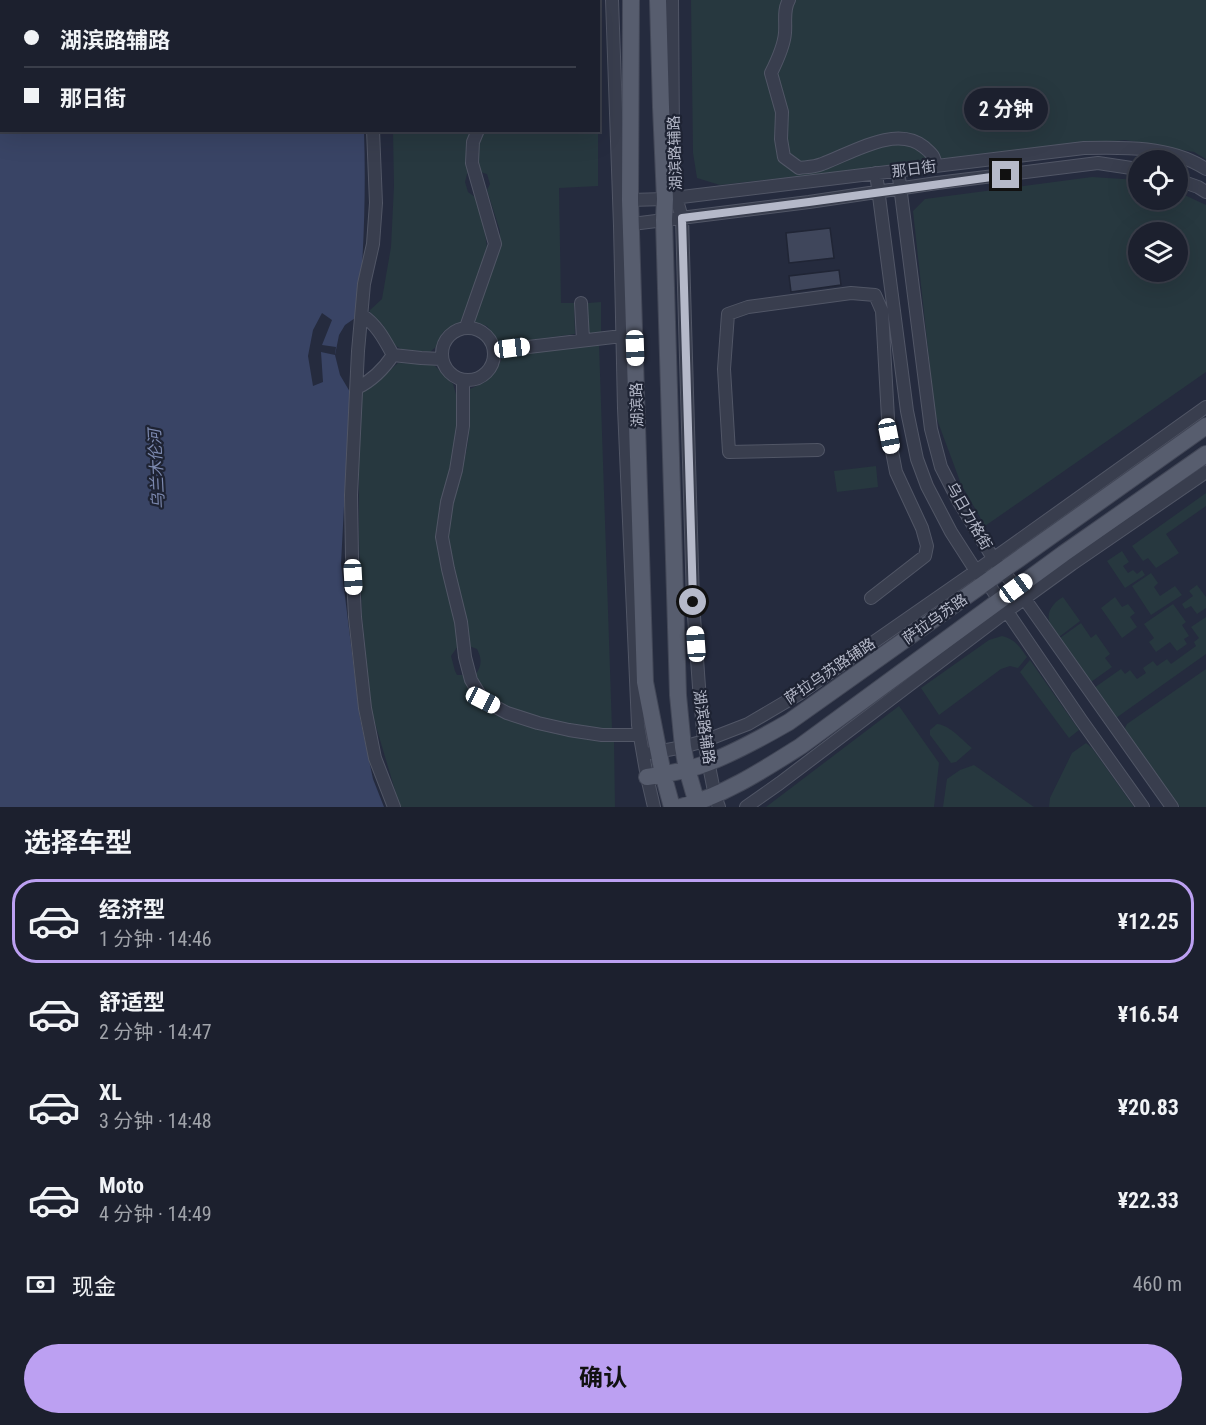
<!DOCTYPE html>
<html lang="zh">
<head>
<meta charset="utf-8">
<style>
	body { margin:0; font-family:"Roboto Condensed","Noto Sans SC",sans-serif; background:#292d3a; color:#f1f3f6; height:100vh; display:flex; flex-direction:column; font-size:22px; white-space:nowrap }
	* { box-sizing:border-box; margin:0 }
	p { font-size:20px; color:#a0a3aa }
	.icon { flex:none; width:33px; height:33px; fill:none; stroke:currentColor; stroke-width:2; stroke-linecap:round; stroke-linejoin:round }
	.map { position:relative; height:807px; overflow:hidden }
	.details { display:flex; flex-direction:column; background:#1c202e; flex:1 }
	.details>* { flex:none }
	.top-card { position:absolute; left:0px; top:0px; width:600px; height:132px; box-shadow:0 6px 24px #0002,0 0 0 2px #3a3e4a; display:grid; align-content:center; height:132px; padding:0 24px; background:#1c202e }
	.tools { position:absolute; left:1128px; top:150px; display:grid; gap:12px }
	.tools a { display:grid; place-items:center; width:60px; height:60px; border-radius:50%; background:#1c202e; box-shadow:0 6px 24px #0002,0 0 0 2px #3a3e4a; font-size:30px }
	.end { position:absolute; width:27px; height:27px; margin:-14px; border:8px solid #b5b9c9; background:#111; box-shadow:0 0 0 3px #111 }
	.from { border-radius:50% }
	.bubble { position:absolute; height:42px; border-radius:21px; background:#1c202e; box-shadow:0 6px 24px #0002,0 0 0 2px #3a3e4a; font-size:20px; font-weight:700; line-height:42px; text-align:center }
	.car { position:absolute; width:18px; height:36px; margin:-18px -9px; border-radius:8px; box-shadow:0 0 4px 2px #0007; background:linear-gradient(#fff 24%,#345 0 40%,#fff 0 76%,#345 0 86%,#fff 0) }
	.top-card b { display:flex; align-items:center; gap:21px; height:57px; font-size:22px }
	.top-card b+b { border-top:2px solid #3a3e4a }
	.top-card i { width:15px; height:15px; background:#f1f3f6 }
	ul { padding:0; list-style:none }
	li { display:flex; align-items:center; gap:18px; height:84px; margin:0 12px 9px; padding:0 12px; border:3px solid transparent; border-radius:24px }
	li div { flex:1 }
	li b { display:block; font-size:22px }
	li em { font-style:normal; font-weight:700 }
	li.current { border-color:#bca0f2 }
	li>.icon { width:54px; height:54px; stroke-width:1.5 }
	h2 { padding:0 24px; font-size:27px; line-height:72px }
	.pay { display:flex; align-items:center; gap:15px; height:66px; padding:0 24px; font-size:22px }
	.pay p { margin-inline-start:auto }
	.cta { display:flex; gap:12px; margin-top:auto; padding:12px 24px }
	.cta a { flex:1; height:69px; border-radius:36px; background:#bca0f2; color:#111; font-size:24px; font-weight:700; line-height:69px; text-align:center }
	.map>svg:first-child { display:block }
	.green { fill:#27383f; fill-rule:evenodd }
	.water { fill:#394465 }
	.pier { fill:#252b3e }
	.building { fill:#3f465b; stroke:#202535; stroke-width:1.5 }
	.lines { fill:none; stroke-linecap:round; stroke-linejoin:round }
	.minor-casing { stroke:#515666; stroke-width:14 }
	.major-casing { stroke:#424757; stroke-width:18 }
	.minor { stroke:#393e4e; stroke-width:12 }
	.major { stroke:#575d6e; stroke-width:16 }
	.route { stroke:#b5b9c9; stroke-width:8 }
	.labels { text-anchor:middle; stroke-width:4.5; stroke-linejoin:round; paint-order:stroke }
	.street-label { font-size:15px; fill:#b5b9c9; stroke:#1e2333 }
	.water-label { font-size:16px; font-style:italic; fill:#7d8ab0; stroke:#1e2333 }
</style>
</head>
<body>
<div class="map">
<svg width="1206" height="807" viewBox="0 0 1206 807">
	<rect width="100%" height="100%" fill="#252b3e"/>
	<path class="green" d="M691,0H1206V159L1194,152L1125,140L720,185L697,178L693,153Z
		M393,131H472L467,139L469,172L467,174L465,182L468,192L475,197L484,227L487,247L472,294L460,323L455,324L443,332L438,345L430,352L401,349L393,344L383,325L369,311L382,299L391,247L394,186Z
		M484,131H598V186L559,188L561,303H574L575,334L500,344L487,326L473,322L499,252L500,231L487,190L490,184L487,174L480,172C475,159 477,142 484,131Z
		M1092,177L1138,180V200H1178V192L1206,205V372L985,526L961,484L935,414L913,211L925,199ZM1138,232H1178V272H1138Z
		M601,302V332L588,335V303Z
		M599,344L612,729L573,725L548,721L498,703L480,684L476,674C482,665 482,659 477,649L469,646L447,542C449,508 462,476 468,442C470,425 468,407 468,390L485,382L497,369L503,356Z
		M398,363L433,364L453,384L457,398V430L450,467L439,510L436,538L458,634V646L451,656L455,671L457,675H463L477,702L612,740L614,742L615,807H400L372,713L362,617L359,538V394L376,383Z
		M876,466L878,487L837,492L834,471Z
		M1206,493V506L1166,534L1179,553L1156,568L1148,558L1143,561L1132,546Z
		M1122,551L1129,562L1123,566L1128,573L1133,570L1137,574L1142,570L1145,575L1125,588L1107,561Z
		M1151,573L1158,583L1154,587L1160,596L1175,586L1182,595L1151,615L1132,586Z
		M1197,585L1206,597V608L1197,614L1191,606L1185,609L1182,604L1193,596L1189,591Z
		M1063,597L1080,621L1059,637C1056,633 1051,628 1050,624C1045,612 1054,602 1063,597Z
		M1115,597L1122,607L1128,604L1135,613L1130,617L1137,627L1122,638L1101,608Z
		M1173,604L1186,622L1182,625L1189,636L1184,639L1187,644L1177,651L1170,642L1156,652L1149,642L1154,638L1144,624Z
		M1206,617V654L1116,718L1094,688L1121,669L1125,674L1130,670L1137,679L1146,673L1143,668L1153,661L1157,666L1167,659L1171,664L1196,646L1194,642L1199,638L1191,627Z
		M1081,623L1091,638L1096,634L1110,654L1105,658L1112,667L1091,682L1060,638Z
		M1002,636C1016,640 1019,646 1027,657L1018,668L1010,666L1001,669L939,715L921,688L989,640Z
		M1030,660L1079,730L1069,738L1020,672Z
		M1206,669V807H1180L1127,735L1125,728L1127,724Z
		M899,706L939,763L934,807H766Z
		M937,724C950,725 962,740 972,748L956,762L951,763L930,735V730Z
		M1086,743L1092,748L1134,807H1049L1050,798L1072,753Z
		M974,765L1034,807H943L947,779L960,770Z"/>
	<path class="water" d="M0,0H360V2H2V130L364,131C366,192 364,255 358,316L345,325L339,335L335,355L340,375L350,392L341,564L360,718L373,779L384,807H0Z"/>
	<path class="pier" d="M322,313L332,320L322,345L336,347L335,355L321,352L323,382L313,386L308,356L313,330Z"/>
	<path class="building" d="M830,228L834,258L789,263L786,233Z
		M839,270L841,285L791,292L789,276Z"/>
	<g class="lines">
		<g class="minor-casing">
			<path id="minor" d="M373,0V2
				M612,0L620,226L624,408L638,725L647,777L654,807
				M672,0L673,137L676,197L682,218L693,602L699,687L704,741L715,796L719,807
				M789,0C783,10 786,21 785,33C784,46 777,61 771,73L782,112L781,139L784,157L799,168C807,167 815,167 822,164C850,154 896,124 924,147C932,154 934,155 936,166
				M501,2V0
				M373,130L376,203L373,244L364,284L358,351L351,495L352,557L355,617L365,708L375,758L394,807
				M898,170L931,429L941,467L959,502L993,558L1024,598L1172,807
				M876,173L907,411L917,459L927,486L951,532L976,571L987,582L1081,720L1143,807
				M1178,180L1198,187L1206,192
				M623,202L630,200L665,199L1084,148C1124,147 1171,146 1206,169
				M624,225L809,202L937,183L1098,163L1138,169
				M581,303L583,340
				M362,315C377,325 384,339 393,355L421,358L441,359
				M466,327L495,244L472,163L473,142L478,130
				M442 354a26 26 0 1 1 52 0a26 26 0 1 1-52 0Z
				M494,351L622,336
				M463,380V426L456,470L447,502L442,537L448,569L461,622L465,657L471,680L483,700L507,713L538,723L569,730L602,735H634
				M357,388C373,380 383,370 393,355
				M818,450L729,452L724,369L728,314L748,307L851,293L875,295L882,311L889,436L896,472L922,528L927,546L925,556L871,598
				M651,753L683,747L704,741L748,724L799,694L976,571L1206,407
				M746,807L780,783L1007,611L1072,564L1206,472"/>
		</g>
		<g class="major-casing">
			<path id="major" d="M631,0L630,200L645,682L663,774L672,807
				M658,0L661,107L665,199L664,220L678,695L683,747L687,769L698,807
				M647,777C668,774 690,770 710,762C738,751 763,737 789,722L1206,426
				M681,807C725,795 763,770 801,746L1063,554L1206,454"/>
		</g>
		<use href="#minor" class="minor"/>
		<use href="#major" class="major"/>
	</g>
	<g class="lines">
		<path class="route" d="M693,602L682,218L809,202L1006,175"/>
	</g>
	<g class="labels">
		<g class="street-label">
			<text transform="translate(675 153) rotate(-92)" y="5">湖滨路辅路</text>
			<text transform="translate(914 169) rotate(-7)" y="5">那日街</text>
			<text transform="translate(637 405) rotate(-92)" y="5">湖滨路</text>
			<text transform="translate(969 516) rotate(60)" y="5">乌日力格街</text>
			<text transform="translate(935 619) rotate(-35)" y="5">萨拉乌苏路</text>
			<text transform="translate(830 671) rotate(-34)" y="5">萨拉乌苏路辅路</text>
			<text transform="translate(704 727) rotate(82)" y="5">湖滨路辅路</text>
		</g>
		<g class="water-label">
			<text transform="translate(156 469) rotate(-93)" y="6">乌兰木伦河</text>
		</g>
	</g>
</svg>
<div class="tools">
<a><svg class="icon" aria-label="locate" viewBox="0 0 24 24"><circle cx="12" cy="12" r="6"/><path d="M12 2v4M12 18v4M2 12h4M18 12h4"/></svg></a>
<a><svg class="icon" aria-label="layers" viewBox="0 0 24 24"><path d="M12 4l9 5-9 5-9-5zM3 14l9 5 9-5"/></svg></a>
</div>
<i class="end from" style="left:693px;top:602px"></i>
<i class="end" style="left:1006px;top:175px"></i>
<div class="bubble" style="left:964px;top:88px;width:84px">2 分钟</div>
<i class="car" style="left:512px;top:348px;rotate:83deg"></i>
<i class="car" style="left:635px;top:348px;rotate:178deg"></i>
<i class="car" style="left:889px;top:436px;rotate:169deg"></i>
<i class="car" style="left:353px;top:577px;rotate:177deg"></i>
<i class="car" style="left:1016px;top:588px;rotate:54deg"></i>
<i class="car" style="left:696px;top:644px;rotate:356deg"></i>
<i class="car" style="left:483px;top:700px;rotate:117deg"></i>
<div class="top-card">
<b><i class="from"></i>湖滨路辅路</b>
<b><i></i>那日街</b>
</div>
</div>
<section class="details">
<h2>选择车型</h2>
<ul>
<li class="current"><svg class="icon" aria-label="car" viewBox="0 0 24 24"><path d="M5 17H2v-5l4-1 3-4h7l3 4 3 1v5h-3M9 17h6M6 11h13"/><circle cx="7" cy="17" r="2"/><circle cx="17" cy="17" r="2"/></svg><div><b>经济型</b><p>1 分钟 · 14:46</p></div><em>¥12.25</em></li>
<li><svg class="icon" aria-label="car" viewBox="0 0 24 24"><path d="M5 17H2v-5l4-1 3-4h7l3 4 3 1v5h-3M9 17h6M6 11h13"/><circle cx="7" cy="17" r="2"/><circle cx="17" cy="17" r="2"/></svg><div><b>舒适型</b><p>2 分钟 · 14:47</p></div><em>¥16.54</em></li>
<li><svg class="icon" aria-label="car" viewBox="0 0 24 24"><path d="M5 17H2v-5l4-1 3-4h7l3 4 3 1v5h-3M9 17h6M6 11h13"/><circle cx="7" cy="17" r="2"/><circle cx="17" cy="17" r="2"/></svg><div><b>XL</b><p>3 分钟 · 14:48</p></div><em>¥20.83</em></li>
<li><svg class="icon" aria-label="car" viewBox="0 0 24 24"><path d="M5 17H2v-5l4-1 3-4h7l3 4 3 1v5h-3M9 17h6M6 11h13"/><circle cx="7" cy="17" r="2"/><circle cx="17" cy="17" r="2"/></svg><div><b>Moto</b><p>4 分钟 · 14:49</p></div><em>¥22.33</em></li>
</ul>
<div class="pay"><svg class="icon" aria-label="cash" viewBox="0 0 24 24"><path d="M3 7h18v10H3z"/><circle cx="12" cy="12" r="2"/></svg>现金<p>460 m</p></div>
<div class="cta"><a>确认</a></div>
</section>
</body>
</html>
